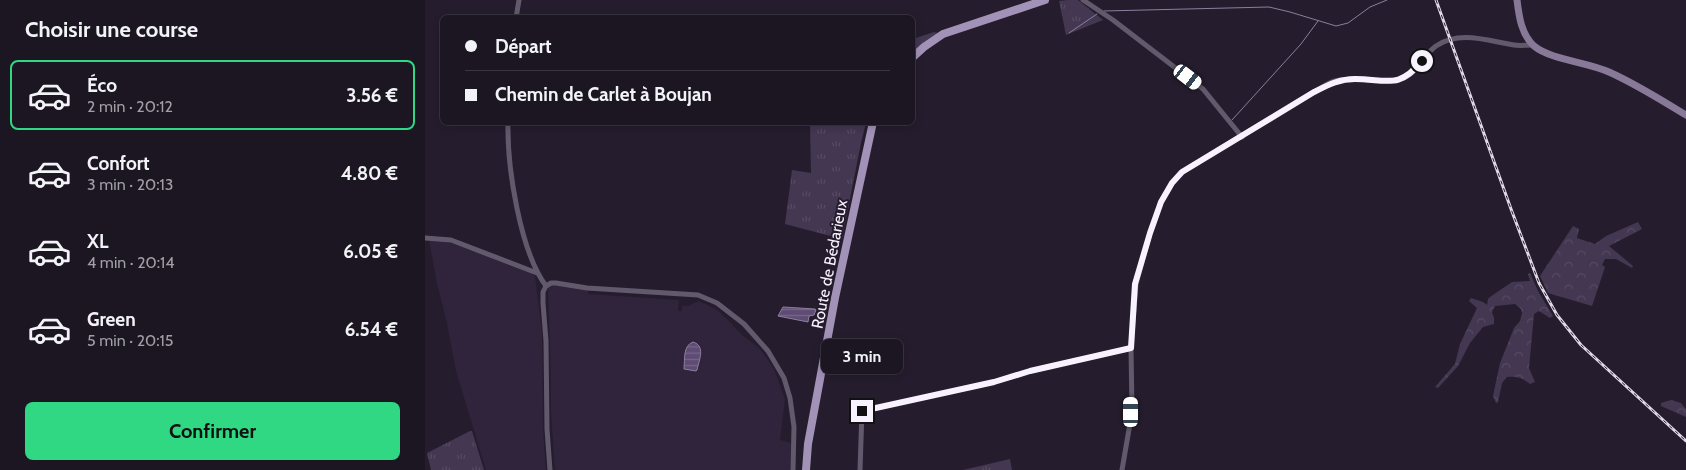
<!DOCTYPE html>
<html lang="fr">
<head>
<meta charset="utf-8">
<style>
	body { margin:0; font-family:Cabin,sans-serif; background:#251f2a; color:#f1f3f6; height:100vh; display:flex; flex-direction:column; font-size:19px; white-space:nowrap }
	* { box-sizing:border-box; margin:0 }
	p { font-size:16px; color:#a09fa5 }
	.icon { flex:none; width:28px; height:28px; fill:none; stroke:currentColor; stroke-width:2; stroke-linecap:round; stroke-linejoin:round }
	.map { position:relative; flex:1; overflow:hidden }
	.panel { display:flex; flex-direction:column; background:#1c1622; width:425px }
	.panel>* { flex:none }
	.banner { position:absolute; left:15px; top:15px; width:475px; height:110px; border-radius:8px; box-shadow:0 2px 8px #0003,0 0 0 1px #3a3540; display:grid; align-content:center; height:110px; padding:0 25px; background:#1c1622 }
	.end { position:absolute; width:22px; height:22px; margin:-11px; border:6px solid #f8f2fe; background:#111; box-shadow:0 0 0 2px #111 }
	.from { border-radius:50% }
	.bubble { position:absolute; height:35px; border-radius:8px; background:#1c1622; box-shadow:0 2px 8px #0003,0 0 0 1px #3a3540; font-size:16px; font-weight:800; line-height:35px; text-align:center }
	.car { position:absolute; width:15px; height:30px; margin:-15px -8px; border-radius:6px; box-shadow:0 0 4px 1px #0007; background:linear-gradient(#fff 24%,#345 0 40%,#fff 0 76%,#345 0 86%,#fff 0) }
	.banner b { display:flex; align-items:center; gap:18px; height:48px; font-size:19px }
	.banner b+b { border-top:1px solid #3a3540 }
	.banner i { width:12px; height:12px; background:#f1f3f6 }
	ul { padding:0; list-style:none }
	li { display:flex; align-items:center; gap:15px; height:70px; margin:0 10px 8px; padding:0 15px; border:2px solid transparent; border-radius:8px }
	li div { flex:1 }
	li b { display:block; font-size:19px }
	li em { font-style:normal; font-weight:800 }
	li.active { border-color:#30d883 }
	li>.icon { width:45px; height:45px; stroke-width:1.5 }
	h2 { padding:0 25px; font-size:22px; line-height:60px }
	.button { display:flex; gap:10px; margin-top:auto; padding:10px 25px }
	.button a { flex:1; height:58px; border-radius:8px; background:#30d883; color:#111; font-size:20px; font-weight:800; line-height:58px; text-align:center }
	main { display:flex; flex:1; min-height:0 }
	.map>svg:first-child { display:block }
	.built { fill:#2f243b }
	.grass { fill:url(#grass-tufts) }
	.forest { fill:url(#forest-crowns) }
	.water { fill:url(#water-rules); stroke:#8d7e9d }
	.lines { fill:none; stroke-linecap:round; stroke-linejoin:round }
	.stream { stroke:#8d7e9d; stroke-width:1 }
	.street { stroke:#625a6c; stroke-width:5 }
	.secondary { stroke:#877997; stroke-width:7 }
	.primary { stroke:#a392b8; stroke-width:8 }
	.rail-casing { stroke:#e0d9e6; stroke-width:3 }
	.rail { stroke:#251d2e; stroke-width:1; stroke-dasharray:4; stroke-linecap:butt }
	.route { stroke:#f8f2fe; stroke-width:6 }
	.labels { text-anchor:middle; stroke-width:4; stroke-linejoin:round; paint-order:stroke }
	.street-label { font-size:16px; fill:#f8f2fe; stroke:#251d2e }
</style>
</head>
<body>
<main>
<section class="panel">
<h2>Choisir une course</h2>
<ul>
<li class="active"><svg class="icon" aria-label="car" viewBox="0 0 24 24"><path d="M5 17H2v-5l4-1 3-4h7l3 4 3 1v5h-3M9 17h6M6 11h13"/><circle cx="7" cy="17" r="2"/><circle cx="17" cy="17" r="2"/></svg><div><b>Éco</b><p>2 min · 20:12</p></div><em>3.56 €</em></li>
<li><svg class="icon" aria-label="car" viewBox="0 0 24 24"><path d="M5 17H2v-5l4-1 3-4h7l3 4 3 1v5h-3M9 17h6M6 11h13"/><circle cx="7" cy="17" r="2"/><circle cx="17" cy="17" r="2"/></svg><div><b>Confort</b><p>3 min · 20:13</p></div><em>4.80 €</em></li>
<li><svg class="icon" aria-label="car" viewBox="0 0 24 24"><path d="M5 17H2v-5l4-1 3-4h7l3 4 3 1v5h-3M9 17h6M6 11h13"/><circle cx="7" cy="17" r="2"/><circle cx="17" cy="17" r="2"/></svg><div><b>XL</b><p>4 min · 20:14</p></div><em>6.05 €</em></li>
<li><svg class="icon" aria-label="car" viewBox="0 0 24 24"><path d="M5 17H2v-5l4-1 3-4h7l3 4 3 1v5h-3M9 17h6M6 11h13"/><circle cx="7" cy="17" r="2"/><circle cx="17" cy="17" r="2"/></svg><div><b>Green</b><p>5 min · 20:15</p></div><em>6.54 €</em></li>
</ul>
<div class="button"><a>Confirmer</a></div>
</section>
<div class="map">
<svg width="1261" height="470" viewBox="0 0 1261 470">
	<defs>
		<pattern id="grass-tufts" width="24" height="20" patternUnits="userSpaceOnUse" patternTransform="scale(1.25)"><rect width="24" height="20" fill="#433751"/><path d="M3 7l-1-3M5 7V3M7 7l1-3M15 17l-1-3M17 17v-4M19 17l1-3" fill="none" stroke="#564b62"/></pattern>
		<pattern id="forest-crowns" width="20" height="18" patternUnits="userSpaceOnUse" patternTransform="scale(1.25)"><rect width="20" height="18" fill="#433751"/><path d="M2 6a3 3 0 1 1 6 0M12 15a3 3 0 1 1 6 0" fill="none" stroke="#564b62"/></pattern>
		<pattern id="water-rules" width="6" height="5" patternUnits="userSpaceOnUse" patternTransform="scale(1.25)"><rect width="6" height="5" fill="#5f4c74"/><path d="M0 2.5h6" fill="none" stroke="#776689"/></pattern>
	</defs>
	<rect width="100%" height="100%" fill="#251d2e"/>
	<path class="built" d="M4,240L23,242L67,257L106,273L110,276L117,333L118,430L121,470H61L31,371L22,323L12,283Z
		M127,281L163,286V294L254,300L253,311H257V306H263L274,301L292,310L302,319L316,334L335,349L349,369L360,399L355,440L366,443L365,470H130L126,412V377L123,286Z"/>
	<path class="grass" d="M643,0H653L678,20L641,35L634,1Z
		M509,32L513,33L488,51V39Z
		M385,123H441L436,143L417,239L360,224L367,170L386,173Z
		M45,431H47L59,470H6L2,453Z
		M585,459L587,470H538Z"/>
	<path class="forest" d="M1213,222L1217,229L1184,246L1208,266L1207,268L1191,259H1180L1177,265L1180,267L1167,306L1123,293L1115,276L1148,226L1154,229L1152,238L1170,244L1181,236Z
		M1105,273L1113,291L1128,316L1125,318L1114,311L1109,314L1104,368L1110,382L1105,384C1098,378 1092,376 1082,377L1077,383L1073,402L1071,403L1068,396L1075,363L1089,328L1095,321L1097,313L1096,309L1090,304L1070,306L1067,312L1069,318V324L1058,327L1045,343L1033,366L1013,388L1010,387L1030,364L1035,344L1052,308L1044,301L1046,298L1058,302L1062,305L1063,299L1065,297L1087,282L1105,281L1103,274Z
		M1246,400L1256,403L1261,409V417L1236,406V403Z"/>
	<path class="water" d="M358,307L390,309L391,310L389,315L384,316L383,322L353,316Z
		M268,342C281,346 274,360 272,370L271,371L259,369V368C260,358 258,346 268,342Z"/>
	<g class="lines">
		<path class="stream" d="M679,11L844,7L865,12L911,26L923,23L945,7L962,0
			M644,33L672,14
			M807,120L876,44L893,21"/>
		<path class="street" d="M658,0L688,20L778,89L817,137
			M91,18L94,0
			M83,122C82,167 95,251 121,286
			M0,238L26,240L112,273
			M121,286L126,283H131L162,288L273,295L292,303L319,324L343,351L359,378L365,398L369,427L368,470
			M121,286L118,292V303L121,341L122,429L125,470
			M435,470L437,411L569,382L605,371L706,348
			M697,470L707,412L706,348L711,284L725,233L736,202L747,183L757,172L889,92C896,88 903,83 910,81C931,75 953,85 975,79C992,75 997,56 1011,46C1035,30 1063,41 1089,45C1095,46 1102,45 1108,45"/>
		<path class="secondary" d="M1092,0C1094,16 1096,34 1109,46C1126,60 1163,62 1184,72C1211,84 1236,100 1261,115"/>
		<path class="primary" d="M488,57L499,47L518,34L620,0
			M381,470L383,444L410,298L448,122"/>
		<g class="rail-casing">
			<path id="rail" d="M1011,0L1086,209L1114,283L1132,315L1156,345L1261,441"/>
		</g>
		<use href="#rail" class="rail"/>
	</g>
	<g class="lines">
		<path class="route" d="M437,411L569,382L605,371L706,348L710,284L725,233L736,202L747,183L757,172L889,92C903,85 914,79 930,79C962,79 973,90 997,61"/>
	</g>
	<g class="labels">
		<g class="street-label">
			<text transform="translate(404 264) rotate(-79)" y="6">Route de Bédarieux</text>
		</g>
	</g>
</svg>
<i class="end from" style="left:997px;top:61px"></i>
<i class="end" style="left:437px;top:411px"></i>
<div class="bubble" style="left:396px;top:339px;width:82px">3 min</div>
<i class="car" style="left:763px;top:77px;rotate:127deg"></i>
<i class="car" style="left:706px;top:412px;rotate:0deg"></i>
<div class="banner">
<b><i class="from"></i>Départ</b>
<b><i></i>Chemin de Carlet à Boujan</b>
</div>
</div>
</main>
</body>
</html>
